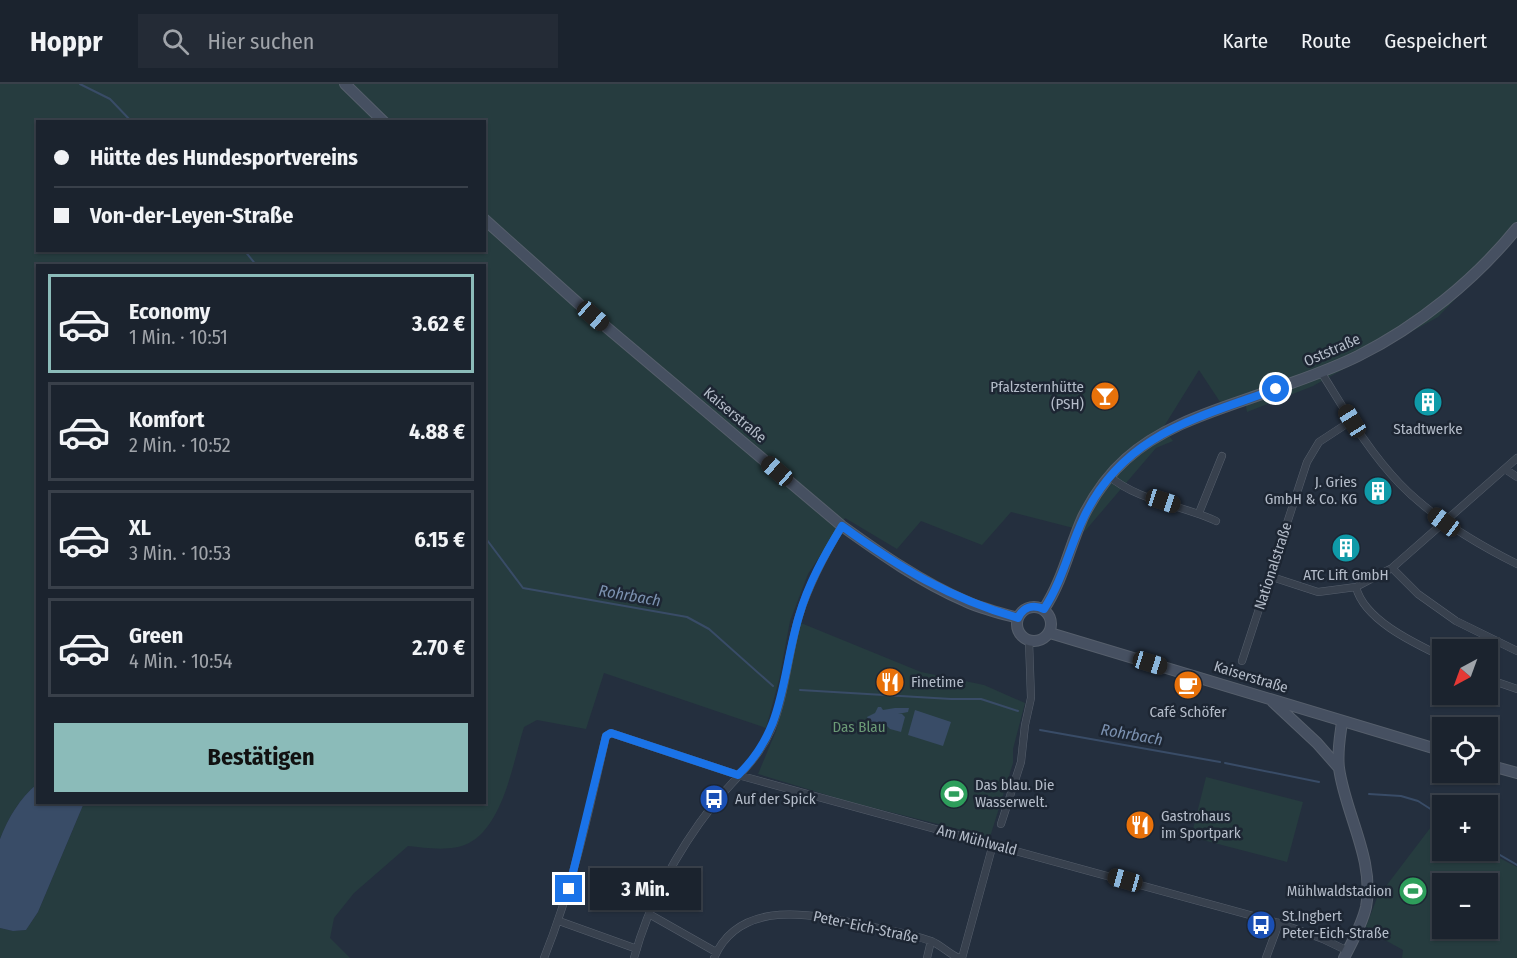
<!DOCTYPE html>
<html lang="de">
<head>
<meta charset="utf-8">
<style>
	body { margin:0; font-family:"Fira Sans Condensed",sans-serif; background:#242b36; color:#f1f3f6; height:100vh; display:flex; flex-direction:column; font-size:22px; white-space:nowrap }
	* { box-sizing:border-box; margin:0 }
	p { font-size:20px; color:#a0a4aa }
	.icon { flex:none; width:33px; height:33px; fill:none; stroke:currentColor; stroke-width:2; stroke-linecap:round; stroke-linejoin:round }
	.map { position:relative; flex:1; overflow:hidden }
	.side { position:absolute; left:36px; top:180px; width:450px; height:540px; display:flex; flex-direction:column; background:#1b232e; border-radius:0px; box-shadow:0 2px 4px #0004,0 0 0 2px #39404a }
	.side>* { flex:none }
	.banner { position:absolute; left:36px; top:36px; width:450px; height:132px; border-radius:0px; box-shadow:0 2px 4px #0004,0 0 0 2px #39404a; display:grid; align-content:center; height:132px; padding:0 18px; background:#1b232e }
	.needle { width:39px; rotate:221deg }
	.controls { position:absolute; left:1432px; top:555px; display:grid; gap:12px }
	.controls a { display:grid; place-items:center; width:66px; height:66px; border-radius:0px; background:#1b232e; box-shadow:0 2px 4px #0004,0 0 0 2px #39404a; font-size:30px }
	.end { position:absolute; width:27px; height:27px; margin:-14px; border:8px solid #1a73e8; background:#fff; box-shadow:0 0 0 3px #fff }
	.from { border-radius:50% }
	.bubble { position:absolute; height:42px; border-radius:0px; background:#1b232e; box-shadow:0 2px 4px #0004,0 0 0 2px #39404a; font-size:20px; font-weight:700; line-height:42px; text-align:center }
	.car { position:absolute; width:18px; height:36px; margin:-18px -9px; border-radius:8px; box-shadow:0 0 4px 2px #0007; background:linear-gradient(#222 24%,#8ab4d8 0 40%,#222 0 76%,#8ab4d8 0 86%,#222 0) }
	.banner b { display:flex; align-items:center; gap:21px; height:57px; font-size:22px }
	.banner b+b { border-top:2px solid #39404a }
	.banner i { width:15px; height:15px; background:#f1f3f6 }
	ul { padding:10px 0 0; list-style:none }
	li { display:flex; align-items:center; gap:18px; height:99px; margin:0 12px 9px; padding:0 6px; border:3px solid #39404a; border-radius:0px }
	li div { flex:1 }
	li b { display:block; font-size:22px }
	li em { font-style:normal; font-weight:700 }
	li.current { border-color:#8bbbb9 }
	li>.icon { width:54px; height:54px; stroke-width:1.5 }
	.button { display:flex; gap:12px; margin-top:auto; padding:12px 18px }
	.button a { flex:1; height:69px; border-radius:0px; background:#8bbbb9; color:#111; font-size:24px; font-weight:700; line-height:69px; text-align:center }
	header { display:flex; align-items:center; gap:36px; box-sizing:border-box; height:84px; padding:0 30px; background:#1b232e; border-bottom:2px solid #39404a }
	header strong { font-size:28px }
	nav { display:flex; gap:33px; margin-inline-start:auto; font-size:21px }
	.search { width:420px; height:54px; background:#242b36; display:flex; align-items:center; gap:15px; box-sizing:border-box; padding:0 21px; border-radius:0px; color:#a0a4aa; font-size:22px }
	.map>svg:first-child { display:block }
	.green { fill:#263c3f; fill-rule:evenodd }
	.water { fill:#394c67 }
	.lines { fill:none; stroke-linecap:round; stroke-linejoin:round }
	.stream { stroke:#394c67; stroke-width:2 }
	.street-casing { stroke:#565f6c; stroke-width:8 }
	.secondary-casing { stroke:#565f6c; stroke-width:12 }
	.street { stroke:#38414e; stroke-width:7 }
	.secondary { stroke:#465061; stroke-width:10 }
	.route { stroke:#1a73e8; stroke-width:8 }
	.labels { text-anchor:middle; stroke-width:5; stroke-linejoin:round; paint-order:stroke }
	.street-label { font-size:15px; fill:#b4bcc9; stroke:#1d2633 }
	.poi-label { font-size:15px; fill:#b4bcc9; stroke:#1d2633; text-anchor:start }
	.park-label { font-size:15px; fill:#6b9a76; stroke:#1d2633 }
	.water-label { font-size:16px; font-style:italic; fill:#7c92b1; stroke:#1d2633 }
</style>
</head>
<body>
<header>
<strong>Hoppr</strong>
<div class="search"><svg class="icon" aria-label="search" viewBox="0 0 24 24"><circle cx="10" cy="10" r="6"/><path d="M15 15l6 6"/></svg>Hier suchen</div>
<nav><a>Karte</a><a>Route</a><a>Gespeichert</a></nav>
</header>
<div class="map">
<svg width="1517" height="874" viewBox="0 0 1517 874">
	<rect width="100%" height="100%" fill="#242f3e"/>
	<path class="green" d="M0,0H1517V151L1438,233L1313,302L1247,328L1245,317L1224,324L1199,286L1163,344L1173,357L1156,364L1085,447L1011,428L982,461L921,437L897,465L845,434L808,490L790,537L779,596L766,644L604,589L586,645L537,636L524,643C513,678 504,740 469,759C451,768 427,764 408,762L354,809L334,834L330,854L350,874H0V844L13,847L26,846L38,828L84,719L484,718V182H38L37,700C20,714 8,734 0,755ZM38,38H484V166H38Z
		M801,539L921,588L984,601L1025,619L1013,665V679L990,753L850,718L758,690L776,647Z
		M1206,693L1303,718L1287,778L1191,753Z
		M1434,739L1443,744V766L1486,767L1517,783V874H1402L1403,866L1365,845L1377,814ZM1443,800H1488V844H1443Z"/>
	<path class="water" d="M878,623H881L883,626L895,624H909L908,628L898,630H902L905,633L901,648L890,645L886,641L881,642L870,638L867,633L875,629Z
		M915,626L951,638L943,662L908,651Z
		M37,700L38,718L84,719L38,828L26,846L13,847L0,844V755C8,734 20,714 37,700Z"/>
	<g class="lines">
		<path class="stream" d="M80,0L110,15L132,38
			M244,166L257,182
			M484,452L523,504L687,533L709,545L773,602
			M800,606L951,615H981L1018,627
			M1040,646L1220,678
			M1225,679L1319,698
			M1369,710L1401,712L1418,717L1443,733
			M1488,764L1517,781"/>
		<g class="street-casing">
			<path id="street" d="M1321,288C1345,326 1368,367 1400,400C1433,434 1475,459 1517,480
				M1505,385L1517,393
				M1109,392C1138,417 1182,421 1216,437
				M1199,429L1222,372
				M1392,484L1418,510L1456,537L1517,567
				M1269,492L1318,508L1356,503
				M1443,573C1414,559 1364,536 1356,503L1392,484L1517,374
				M1242,577L1307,378L1319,358L1351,337
				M1488,595L1517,605
				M1001,740L1021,678L1025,641L1031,614L1029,557
				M649,830L716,868
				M559,837L637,865
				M544,874C573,802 589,727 606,652L611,649L738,691L1279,839L1323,855L1348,867
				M634,874C649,819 678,766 713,721C732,697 758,676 771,646C786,610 788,569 799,532C809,500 825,470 842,442
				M714,874C740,812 818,831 868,842C888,846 911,850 931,857C941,861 949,870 959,874
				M927,874L931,857
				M962,874L993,760
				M1266,874L1279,839"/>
		</g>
		<g class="secondary-casing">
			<path id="secondary" d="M345,0L384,38
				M484,135L579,220L842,442C881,470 921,498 965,517C982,525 1000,529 1018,534
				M1017 540a17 17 0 1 1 34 0a17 17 0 1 1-34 0Z
				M1044,525C1063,496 1069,464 1083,433C1094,411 1108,391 1126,375C1168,337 1226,324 1278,304C1305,294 1332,285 1358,272C1418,242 1475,196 1517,144
				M1050,549L1443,667
				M1273,618L1317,659L1339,684
				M1342,638C1340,653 1337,668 1339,684C1345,729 1375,776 1366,823C1362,841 1352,858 1344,874
				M1488,681L1517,689"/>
		</g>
		<use href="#street" class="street"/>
		<use href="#secondary" class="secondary"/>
	</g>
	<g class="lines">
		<path class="route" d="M569,805L606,652L611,649L738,691C786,645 781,592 799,532C808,500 825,470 842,442C900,484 949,514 1018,534C1023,523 1033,520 1044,525C1063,496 1069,464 1084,433C1123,350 1197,334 1276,305"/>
	</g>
	<defs>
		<g id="bar-disc" transform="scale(1.5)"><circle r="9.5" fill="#e8710a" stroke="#1d2633"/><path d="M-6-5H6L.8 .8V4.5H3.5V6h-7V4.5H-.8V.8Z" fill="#fff"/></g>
		<g id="building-disc" transform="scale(1.5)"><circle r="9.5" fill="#0f9aa8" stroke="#1d2633"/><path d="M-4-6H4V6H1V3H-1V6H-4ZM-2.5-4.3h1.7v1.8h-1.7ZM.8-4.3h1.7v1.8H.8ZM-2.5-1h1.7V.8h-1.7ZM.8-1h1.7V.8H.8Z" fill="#fff"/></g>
		<g id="restaurant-disc" transform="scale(1.5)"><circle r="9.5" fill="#e8710a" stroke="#1d2633"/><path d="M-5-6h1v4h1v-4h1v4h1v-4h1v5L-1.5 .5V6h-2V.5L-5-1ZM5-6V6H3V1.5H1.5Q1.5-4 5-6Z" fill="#fff"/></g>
		<g id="cafe-disc" transform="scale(1.5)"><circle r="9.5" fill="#e8710a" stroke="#1d2633"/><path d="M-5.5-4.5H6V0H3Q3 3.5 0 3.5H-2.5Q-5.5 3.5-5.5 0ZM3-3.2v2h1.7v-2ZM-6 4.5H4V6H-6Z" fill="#fff"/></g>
		<g id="stadium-disc" transform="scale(1.5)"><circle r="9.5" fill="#2e9e5b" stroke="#1d2633"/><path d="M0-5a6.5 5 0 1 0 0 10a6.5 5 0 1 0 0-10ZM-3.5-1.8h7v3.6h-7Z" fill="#fff"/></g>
		<g id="bus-disc" transform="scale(1.5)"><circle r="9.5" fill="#1a4fb4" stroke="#1d2633"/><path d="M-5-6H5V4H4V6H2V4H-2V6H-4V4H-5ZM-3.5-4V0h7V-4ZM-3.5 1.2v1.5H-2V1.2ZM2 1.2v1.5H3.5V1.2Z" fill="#fff"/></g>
	</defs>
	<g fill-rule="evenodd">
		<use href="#bar-disc" x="1105" y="312"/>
		<use href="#building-disc" x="1428" y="318"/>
		<use href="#building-disc" x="1378" y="407"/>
		<use href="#building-disc" x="1346" y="464"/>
		<use href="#restaurant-disc" x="890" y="598"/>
		<use href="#cafe-disc" x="1188" y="601"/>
		<use href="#stadium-disc" x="954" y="710"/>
		<use href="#bus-disc" x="714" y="715"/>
		<use href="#restaurant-disc" x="1140" y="741"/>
		<use href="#stadium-disc" x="1413" y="807"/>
		<use href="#bus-disc" x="1261" y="841"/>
	</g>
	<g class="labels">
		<g class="street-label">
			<text transform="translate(1332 266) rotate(-24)" y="5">Oststraße</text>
			<text transform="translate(735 331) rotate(40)" y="5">Kaiserstraße</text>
			<text transform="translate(1273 482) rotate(-72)" y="5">Nationalstraße</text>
			<text transform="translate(1251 593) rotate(17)" y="5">Kaiserstraße</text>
			<text transform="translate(977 756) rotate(15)" y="5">Am Mühlwald</text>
			<text transform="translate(866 843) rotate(12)" y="5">Peter-Eich-Straße</text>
		</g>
		<g class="poi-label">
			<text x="1084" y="308" text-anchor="end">Pfalzsternhütte<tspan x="1084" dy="17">(PSH)</tspan></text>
			<text x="1428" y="350" text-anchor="middle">Stadtwerke</text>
			<text x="1357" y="403" text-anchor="end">J. Gries<tspan x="1357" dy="17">GmbH &amp; Co. KG</tspan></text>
			<text x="1346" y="496" text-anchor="middle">ATC Lift GmbH</text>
			<text x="911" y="603">Finetime</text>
			<text x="1188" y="633" text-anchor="middle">Café Schöfer</text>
			<text x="975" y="706">Das blau. Die<tspan x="975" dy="17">Wasserwelt.</tspan></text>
			<text x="735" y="720">Auf der Spick</text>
			<text x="1161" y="737">Gastrohaus<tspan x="1161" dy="17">im Sportpark</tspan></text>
			<text x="1392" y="812" text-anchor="end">Mühlwaldstadion</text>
			<text x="1282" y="837">St.Ingbert<tspan x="1282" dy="17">Peter-Eich-Straße</tspan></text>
		</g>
		<g class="park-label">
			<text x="859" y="648">Das Blau</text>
		</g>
		<g class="water-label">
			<text transform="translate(630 511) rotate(10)" y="6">Rohrbach</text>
			<text transform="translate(1132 650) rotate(10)" y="6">Rohrbach</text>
		</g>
	</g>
</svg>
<div class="controls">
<a><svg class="needle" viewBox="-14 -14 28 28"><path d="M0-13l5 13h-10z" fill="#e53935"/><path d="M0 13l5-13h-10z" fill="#a0a4aa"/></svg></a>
<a><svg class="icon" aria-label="locate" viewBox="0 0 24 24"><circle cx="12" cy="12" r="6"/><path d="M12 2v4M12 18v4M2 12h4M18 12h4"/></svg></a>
<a>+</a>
<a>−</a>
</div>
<i class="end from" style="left:1276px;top:305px"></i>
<i class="end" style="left:569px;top:805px"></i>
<div class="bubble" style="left:590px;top:784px;width:111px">3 Min.</div>
<i class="car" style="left:593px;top:232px;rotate:131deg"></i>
<i class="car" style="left:1352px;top:337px;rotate:328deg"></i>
<i class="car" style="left:777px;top:387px;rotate:311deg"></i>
<i class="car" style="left:1163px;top:417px;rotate:108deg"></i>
<i class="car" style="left:1444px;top:438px;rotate:307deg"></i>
<i class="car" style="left:1150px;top:579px;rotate:107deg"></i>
<i class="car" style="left:1125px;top:796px;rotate:286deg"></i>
<div class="banner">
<b><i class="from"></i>Hütte des Hundesportvereins</b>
<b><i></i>Von-der-Leyen-Straße</b>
</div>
<section class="side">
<ul>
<li class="current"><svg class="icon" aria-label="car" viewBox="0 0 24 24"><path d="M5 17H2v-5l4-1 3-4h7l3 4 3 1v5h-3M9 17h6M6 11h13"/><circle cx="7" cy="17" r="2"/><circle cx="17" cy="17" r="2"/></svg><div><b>Economy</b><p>1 Min. · 10:51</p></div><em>3.62 €</em></li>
<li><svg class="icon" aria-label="car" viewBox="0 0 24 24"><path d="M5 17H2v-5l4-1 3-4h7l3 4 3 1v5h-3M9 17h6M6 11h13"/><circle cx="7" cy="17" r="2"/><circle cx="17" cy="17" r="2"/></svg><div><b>Komfort</b><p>2 Min. · 10:52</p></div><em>4.88 €</em></li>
<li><svg class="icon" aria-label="car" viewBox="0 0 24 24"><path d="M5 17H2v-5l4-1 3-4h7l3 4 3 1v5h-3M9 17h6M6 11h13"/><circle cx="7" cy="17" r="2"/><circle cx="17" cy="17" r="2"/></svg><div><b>XL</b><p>3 Min. · 10:53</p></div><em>6.15 €</em></li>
<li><svg class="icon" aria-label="car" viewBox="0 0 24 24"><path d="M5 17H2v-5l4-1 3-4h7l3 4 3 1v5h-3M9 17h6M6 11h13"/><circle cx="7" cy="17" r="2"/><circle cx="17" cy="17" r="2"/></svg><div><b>Green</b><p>4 Min. · 10:54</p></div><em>2.70 €</em></li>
</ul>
<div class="button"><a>Bestätigen</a></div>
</section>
</div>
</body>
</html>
